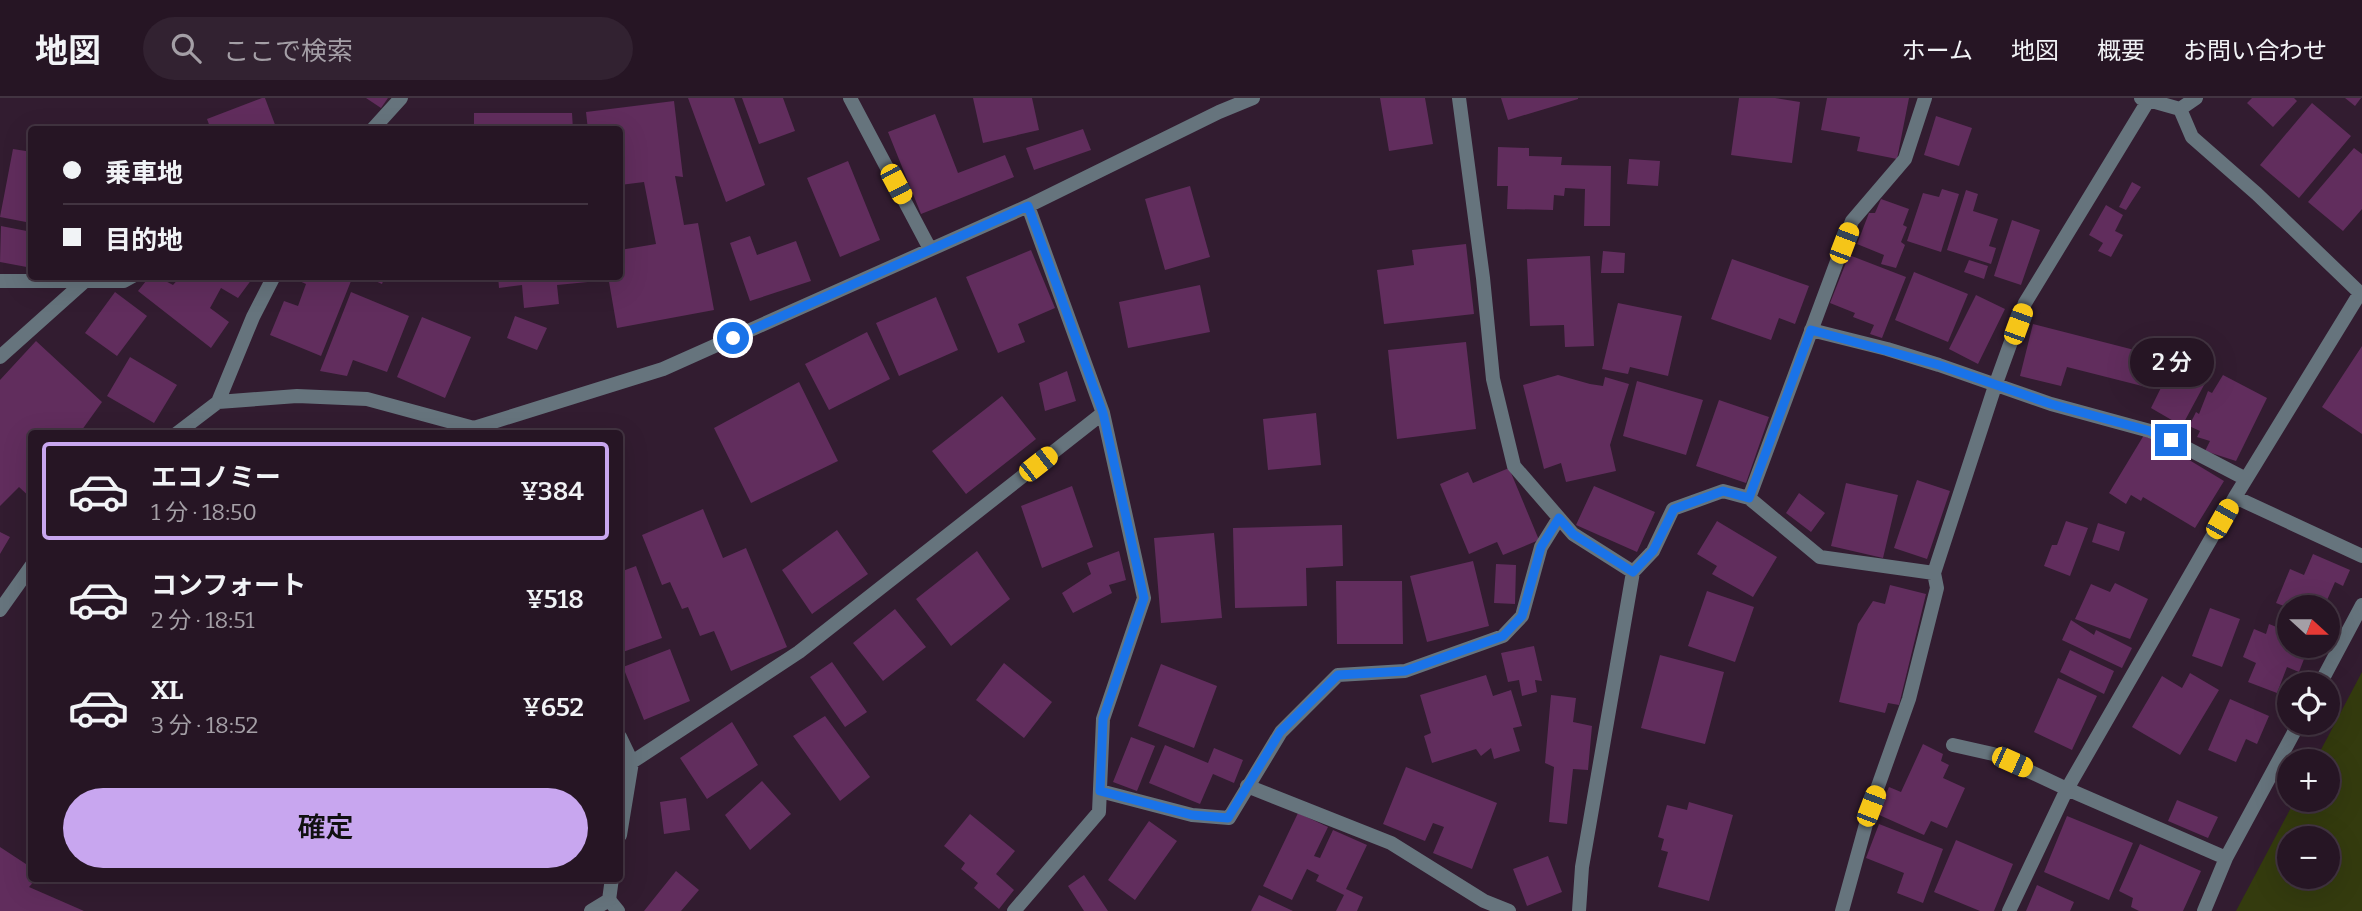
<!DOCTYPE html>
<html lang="ja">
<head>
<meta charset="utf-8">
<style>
	body { margin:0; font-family:Bitter,"Noto Sans JP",serif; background:#322231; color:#f1f3f6; height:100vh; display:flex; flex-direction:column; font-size:26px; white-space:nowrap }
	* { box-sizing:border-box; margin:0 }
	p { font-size:23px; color:#a49fa6 }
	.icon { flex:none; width:38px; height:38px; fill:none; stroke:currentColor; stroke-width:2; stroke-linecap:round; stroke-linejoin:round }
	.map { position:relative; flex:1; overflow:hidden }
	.side { position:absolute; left:28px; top:332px; width:595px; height:452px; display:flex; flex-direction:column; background:#261524; border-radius:7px; box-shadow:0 7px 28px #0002,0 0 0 2px #423441 }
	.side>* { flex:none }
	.guide { position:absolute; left:28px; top:28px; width:595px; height:154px; border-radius:7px; box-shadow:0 7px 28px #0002,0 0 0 2px #423441; display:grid; align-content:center; height:154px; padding:0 35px; background:#261524 }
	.needle { width:46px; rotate:111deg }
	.buttons { position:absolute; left:2277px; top:497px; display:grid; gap:14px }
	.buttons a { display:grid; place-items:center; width:63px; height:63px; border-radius:50%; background:#261524; box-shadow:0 7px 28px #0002,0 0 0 2px #423441; font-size:35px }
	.end { position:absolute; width:32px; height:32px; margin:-16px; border:9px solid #1a73e8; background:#fff; box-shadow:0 0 0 4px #fff }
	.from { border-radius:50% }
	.bubble { position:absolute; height:49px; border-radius:24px; background:#261524; box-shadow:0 7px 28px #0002,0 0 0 2px #423441; font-size:23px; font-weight:600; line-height:49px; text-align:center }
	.car { position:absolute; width:21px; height:42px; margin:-21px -10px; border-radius:9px; box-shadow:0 0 5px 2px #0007; background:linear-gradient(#f5c518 24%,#345 0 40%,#f5c518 0 76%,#345 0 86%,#f5c518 0) }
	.guide b { display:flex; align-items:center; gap:24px; height:66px; font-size:26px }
	.guide b+b { border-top:2px solid #423441 }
	.guide i { width:18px; height:18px; background:#f1f3f6 }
	ul { padding:12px 0 0; list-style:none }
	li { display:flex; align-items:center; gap:21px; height:98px; margin:0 14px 10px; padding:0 21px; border:4px solid transparent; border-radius:7px }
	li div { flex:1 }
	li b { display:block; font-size:26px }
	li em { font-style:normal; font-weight:600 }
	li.on { border-color:#c8a6ef }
	li>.icon { width:63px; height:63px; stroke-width:1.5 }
	.primary-button { display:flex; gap:14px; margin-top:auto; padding:14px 35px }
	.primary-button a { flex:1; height:80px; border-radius:42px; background:#c8a6ef; color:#111; font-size:28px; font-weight:600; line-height:80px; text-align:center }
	header { display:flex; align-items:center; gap:42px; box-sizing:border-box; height:98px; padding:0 35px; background:#261524; border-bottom:2px solid #423441 }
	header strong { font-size:33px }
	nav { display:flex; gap:38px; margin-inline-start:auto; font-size:24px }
	.search { width:490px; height:63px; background:#322231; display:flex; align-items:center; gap:18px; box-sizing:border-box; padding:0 24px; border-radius:38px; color:#a49fa6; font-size:26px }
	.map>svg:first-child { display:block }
	.green { fill:#343b0e; fill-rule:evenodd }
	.building { fill:#612d5d }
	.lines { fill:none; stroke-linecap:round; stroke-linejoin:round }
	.lane { stroke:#66747d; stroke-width:14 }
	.street { stroke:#66747d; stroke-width:14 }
	.route { stroke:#1a73e8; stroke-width:9 }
</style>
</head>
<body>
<header>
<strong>地図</strong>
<div class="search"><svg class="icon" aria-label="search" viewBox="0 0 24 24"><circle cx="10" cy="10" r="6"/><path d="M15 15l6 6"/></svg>ここで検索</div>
<nav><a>ホーム</a><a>地図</a><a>概要</a><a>お問い合わせ</a></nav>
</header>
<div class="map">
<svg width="2362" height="813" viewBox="0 0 2362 813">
	<rect width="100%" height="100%" fill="#321c30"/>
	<path class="green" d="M2362,574V813H2236L2295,702H2328V663H2315ZM2289,740H2328V779H2289Z"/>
	<path class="building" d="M262,0H265L277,32H211L207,21Z
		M366,0H388L381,10Z
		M688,0H734L765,87L726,104Z
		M742,0H783L795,33L759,46Z
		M973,0H1032L1039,32L983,45Z
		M1380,0H1425L1433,46L1389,53Z
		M1501,0H1578V1L1508,22Z
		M1739,0H1775L1800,4L1792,65L1731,57Z
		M1827,0H1909L1897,61L1857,53L1860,39L1821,32Z
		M2252,0H2294L2297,3L2273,29L2247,5Z
		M2345,0H2361L2355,8Z
		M674,3L683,79L675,78L684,127L698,125L714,212L617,230L608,178H620V152L656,146L644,84L620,87V32H588L586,14Z
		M2312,5L2351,38L2299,100L2260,67Z
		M474,15H572L573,32H474Z
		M935,16L958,75L1005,57L1014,79L921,116L888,34Z
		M1936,18L1972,30L1959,68L1924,57Z
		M1083,31L1091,52L1034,72L1026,50Z
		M1498,49L1529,50V58L1562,59L1561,67L1611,68L1610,128H1584L1585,91L1565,90L1564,98L1554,97L1553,112L1507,111L1508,88H1497Z
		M2354,50L2362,56V111L2343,133L2308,104Z
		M13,51L32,54V96L26,124L0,119Z
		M1629,61L1660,63L1658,88L1627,86Z
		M848,63L880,142L840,159L807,80Z
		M2132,84L2141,89L2126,112L2119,109Z
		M1190,88L1210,159L1165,172L1145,101Z
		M1942,91L1959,96L1941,154L1907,143L1923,95L1939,99Z
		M1966,92L1978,96L1973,113L1998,121L1989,148L1996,150L1991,166L1947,152Z
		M1881,101L1909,111L1903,127L1907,129L1901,144L1905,147L1896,170L1881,166L1884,157L1857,146L1869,115H1875Z
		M2106,107L2123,117L2115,133L2123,137L2111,159L2098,153L2103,145L2089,137Z
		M2012,122L2040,132L2021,187L1994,178Z
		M1,128L32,134V170L0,164Z
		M750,138L757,157L796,143L811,183L750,203L730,145Z
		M1466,146L1474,216L1384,226L1377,172L1414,167L1412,152Z
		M1031,152L1055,210L1018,226L1025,244L998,255L966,179Z
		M1603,153L1625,155L1624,175H1601Z
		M1849,157L1906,179L1882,240L1870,236L1874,227L1853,219L1855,215L1830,205Z
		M1590,158L1594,248L1565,249L1564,227L1530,228L1527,161Z
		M1732,161L1809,188L1795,226L1779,220L1771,242L1711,221Z
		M1969,162L1988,168L1984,181L1964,174Z
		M1914,174L1968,196L1948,244L1895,222Z
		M150,178H156L173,187L181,178H250L252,181L238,200L221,190L210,210L229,224L211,250L138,193Z
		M296,178H353L321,258L270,237L284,203L298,208L306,186L295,181Z
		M364,178H385L382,186Z
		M498,178H587L588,184L557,187L559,206L524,210L522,187L499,190Z
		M1200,187L1210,234L1128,250L1119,204Z
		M115,194L147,218L117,258L85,235Z
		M351,194L409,218L387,274L353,262L347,278L320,273Z
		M1976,197L2005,211L1978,266L1949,251Z
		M936,199L958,252L899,278L876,225Z
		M1618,205L1682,218L1668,278L1630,269L1628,276L1602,271Z
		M515,218L547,230L537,252L507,240Z
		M422,219L471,239L445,300L397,279Z
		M2033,226L2154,257L2146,289L2067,269L2061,288L2020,278Z
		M867,234L890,281L829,312L805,266Z
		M36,243L102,304L79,336H32V401L19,389L0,408V282Z
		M1466,244L1476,331L1397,341L1388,252Z
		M2362,248V336L2322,309Z
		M2179,253L2211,274L2182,328L2151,310Z
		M130,259L177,287L154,325L107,298Z
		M1067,273L1076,303L1045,313L1039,285Z
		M1558,277L1590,286L1603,288L1605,279L1629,286L1610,347L1616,373L1566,384L1561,365L1544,371L1523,287Z
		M2223,277L2267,300L2236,363L2205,353L2210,343L2197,339L2200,333L2189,328L2196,314L2199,316L2208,293L2212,295Z
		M1637,283L1703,302L1686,357L1623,338Z
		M799,284L838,363L751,405L714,330Z
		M1002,298L1036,341L966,396L932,353Z
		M1719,302L1769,319L1746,385L1696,368Z
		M1316,315L1321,367L1268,372L1263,321Z
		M2144,337L2154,343L2151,347L2166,356L2171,351L2224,383L2195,430L2143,399L2141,403L2131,397L2126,406L2109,395Z
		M1509,370L1539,442L1503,457L1497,444L1469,456L1440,386L1468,374L1473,385Z
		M1917,382L1950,393L1927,461L1894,450Z
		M1846,385L1898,397L1883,460L1831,448Z
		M1072,388L1093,449L1042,470L1021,408Z
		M1594,388L1655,414L1637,454L1576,427Z
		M1799,395L1825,415L1811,434L1786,415Z
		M703,411L723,460L746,450L787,549L731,573L714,533L700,538L688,509L682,511L670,484L662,487L642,437Z
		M1717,423L1777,459L1753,499L1712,476L1717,468L1697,456Z
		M2066,423L2088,430L2070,478L2044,468L2052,447H2057Z
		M2098,425L2125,434L2119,453L2092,444Z
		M1342,427L1343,468L1306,470L1307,508L1235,510L1233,430Z
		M837,432L868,476L812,516L782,472Z
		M0,434L10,439L0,456Z
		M1214,435L1222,520L1161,525L1154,440Z
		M977,453L1010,501L951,548L916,501Z
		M1119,453L1126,482L1109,487L1112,495L1073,515L1062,495L1091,476L1087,465Z
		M2313,456L2350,472L2343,488L2335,484L2324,509L2289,510L2276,505L2290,471L2304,477Z
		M1473,463L1489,528L1427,544L1410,478Z
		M1496,466L1516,467L1515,506L1494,505Z
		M636,468L662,540L620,555V474Z
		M1336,483H1402L1403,546H1337Z
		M2115,485L2148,501L2130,541L2075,521L2091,486L2110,494Z
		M1890,487L1926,496L1899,607L1888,605L1885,615L1839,604L1858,526L1873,503L1885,506Z
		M1707,493L1754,509L1735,564L1688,548Z
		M2210,510L2240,521L2222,569L2192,558Z
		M895,511L926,549L883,583L853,545Z
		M2071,522L2094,537L2096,532L2132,550L2122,570L2062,542Z
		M2269,526L2289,534V548H2309L2299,574L2287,569L2277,595L2248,584L2256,565L2243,559L2254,531L2266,536Z
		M1534,548L1542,583L1535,582L1537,594L1522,598L1519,582L1508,584L1501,555Z
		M670,551L690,603L644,622L623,569Z
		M2070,552L2114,573L2104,596L2060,574Z
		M1660,557L1724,574L1705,646L1641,630Z
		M832,564L867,614L845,629L810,579Z
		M1004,565L1052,604L1024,640L976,602Z
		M1161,566L1217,588L1194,650L1138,628Z
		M2190,575L2219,592L2180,657L2132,629L2162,578L2182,590Z
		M1486,577L1493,598L1511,592L1522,628L1513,630L1520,653L1494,661L1491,650L1481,658L1476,651L1432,665L1424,638L1431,635L1420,597Z
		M2058,580L2097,598L2072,652L2034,634Z
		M1551,597L1576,600L1573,624L1592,628L1588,672L1573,671L1567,726L1549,724L1554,669L1545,665Z
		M2230,601L2269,618L2257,646L2246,641L2236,664L2208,652Z
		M825,618L870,679L840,703L793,638Z
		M732,624L758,667L707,701L680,660Z
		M1131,639L1155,648L1137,693L1113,684Z
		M1923,646L1943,656L1941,663L1949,667L1943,680L1965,690L1947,730L1931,723L1924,737L1877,716L1889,689L1901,694Z
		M1165,647L1208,665L1214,650L1243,662L1234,685L1213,676L1200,706L1149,685Z
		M1406,669L1497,705L1472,771L1433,755L1444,729L1433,725L1425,743L1383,726Z
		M762,683L791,716L750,752L725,717Z
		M686,700L690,732L664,736L660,704Z
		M2177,702L2218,719L2208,740L2168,723Z
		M1689,704L1733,717L1709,803L1658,789L1668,754L1661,752L1664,741L1658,739L1667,707L1687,712Z
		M1298,715L1328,729L1314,758L1320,760L1333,732L1367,747L1346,791L1363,799L1357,813H1336L1344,797L1316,783L1319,777L1307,771L1292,802L1263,788Z
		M970,716L1015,753L996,776L1014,792L999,811L974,790L978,785L961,771L965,765L944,748Z
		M2067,718L2133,745L2109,802L2044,774Z
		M1149,723L1177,743L1135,802L1108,782Z
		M1879,726L1943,751L1923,805L1897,795L1904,775L1866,760Z
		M1956,742L2013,766L1994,813H1980L1934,794Z
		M2140,746L2201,773L2183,813H2139L2131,809L2133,800L2119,793Z
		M0,749L32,770V780H37L29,789L84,813H0Z
		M1548,758L1562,794L1527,808L1513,771Z
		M676,773L699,792L681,813H644Z
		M1084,777L1108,813H1084L1068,788Z
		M2037,787L2074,804L2070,813H2026Z
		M1259,797L1293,813H1251Z"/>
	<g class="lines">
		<path class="lane" d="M1247,688L1391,745L1484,803L1509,813
			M609,802L618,813"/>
		<path class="street" d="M850,0L930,151
			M1459,0L1483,180L1493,281L1514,368L1573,436L1633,474L1582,769L1579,813
			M2141,0L2180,11L2196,0
			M2180,11L2192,39L2257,96L2362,197
			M372,32L401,0
			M0,183H124L133,178
			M1811,232L1887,251L1939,267L2051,306L2150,333L2171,342L2246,381
			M0,259L85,183
			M218,304L253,219L274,178
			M474,330L663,271L1028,108L1219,14L1253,0
			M176,336L218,304L297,298L367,301L474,330L477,336
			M2235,399L2362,458
			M1749,400L1820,459L1934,475L1995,288L2025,205L2148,3
			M1633,474L1653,453L1673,411L1723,393L1749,400L1852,123L1905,61L1925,0
			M0,512L32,467
			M2320,586L2362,507
			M620,639L632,664L620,737
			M1953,647L1993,656L2067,691L2226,760
			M632,664L799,554L1103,315
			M1100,693L1192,717L1229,720L1281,634L1338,577L1405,573L1503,538L1522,518L1541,449L1559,420
			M591,813L609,802L612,780
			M1014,813L1099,714L1103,621L1144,500L1103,315L1028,108
			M1842,813L1871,708L1909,601L1937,490L1934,475
			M2009,813L2067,691L2235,399L2360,195
			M2204,813L2226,760L2299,625"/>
	</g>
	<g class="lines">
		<path class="route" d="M733,240L1028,108L1103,315L1144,500L1103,621L1100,693L1192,717L1228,720L1280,634L1338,577L1405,573L1503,538L1522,518L1541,449L1559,420L1573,436L1633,474L1653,453L1674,411L1723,393L1749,400L1811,232L1939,267L2051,306L2150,333L2171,342"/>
	</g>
</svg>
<div class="buttons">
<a><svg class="needle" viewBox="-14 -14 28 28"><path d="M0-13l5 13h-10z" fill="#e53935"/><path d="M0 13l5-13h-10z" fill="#a49fa6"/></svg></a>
<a><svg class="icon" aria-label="locate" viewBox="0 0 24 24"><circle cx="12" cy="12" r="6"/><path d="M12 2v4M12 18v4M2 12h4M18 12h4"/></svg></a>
<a>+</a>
<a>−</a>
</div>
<i class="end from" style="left:733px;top:240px"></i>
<i class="end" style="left:2171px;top:342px"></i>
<div class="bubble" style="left:2130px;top:240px;width:84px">2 分</div>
<i class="car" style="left:896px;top:86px;rotate:152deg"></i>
<i class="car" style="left:1844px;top:145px;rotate:21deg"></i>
<i class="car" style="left:2018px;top:226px;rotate:20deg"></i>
<i class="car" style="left:1038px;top:366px;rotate:52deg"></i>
<i class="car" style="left:2222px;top:421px;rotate:30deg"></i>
<i class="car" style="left:2012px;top:664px;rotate:114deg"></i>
<i class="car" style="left:1871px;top:708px;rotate:21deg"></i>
<div class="guide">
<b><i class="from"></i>乗車地</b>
<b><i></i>目的地</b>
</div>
<section class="side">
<ul>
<li class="on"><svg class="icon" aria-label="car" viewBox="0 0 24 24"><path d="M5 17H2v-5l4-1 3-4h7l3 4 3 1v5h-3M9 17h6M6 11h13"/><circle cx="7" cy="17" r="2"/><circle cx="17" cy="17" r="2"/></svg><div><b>エコノミー</b><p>1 分 · 18:50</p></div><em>¥384</em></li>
<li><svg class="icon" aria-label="car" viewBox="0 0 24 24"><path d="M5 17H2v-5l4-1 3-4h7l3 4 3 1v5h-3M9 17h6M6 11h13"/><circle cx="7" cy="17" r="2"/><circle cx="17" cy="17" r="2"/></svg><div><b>コンフォート</b><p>2 分 · 18:51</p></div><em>¥518</em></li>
<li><svg class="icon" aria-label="car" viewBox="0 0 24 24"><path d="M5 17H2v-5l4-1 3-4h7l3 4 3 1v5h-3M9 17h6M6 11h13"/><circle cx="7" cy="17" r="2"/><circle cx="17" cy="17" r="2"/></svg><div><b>XL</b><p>3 分 · 18:52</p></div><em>¥652</em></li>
</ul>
<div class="primary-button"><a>確定</a></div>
</section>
</div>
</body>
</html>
